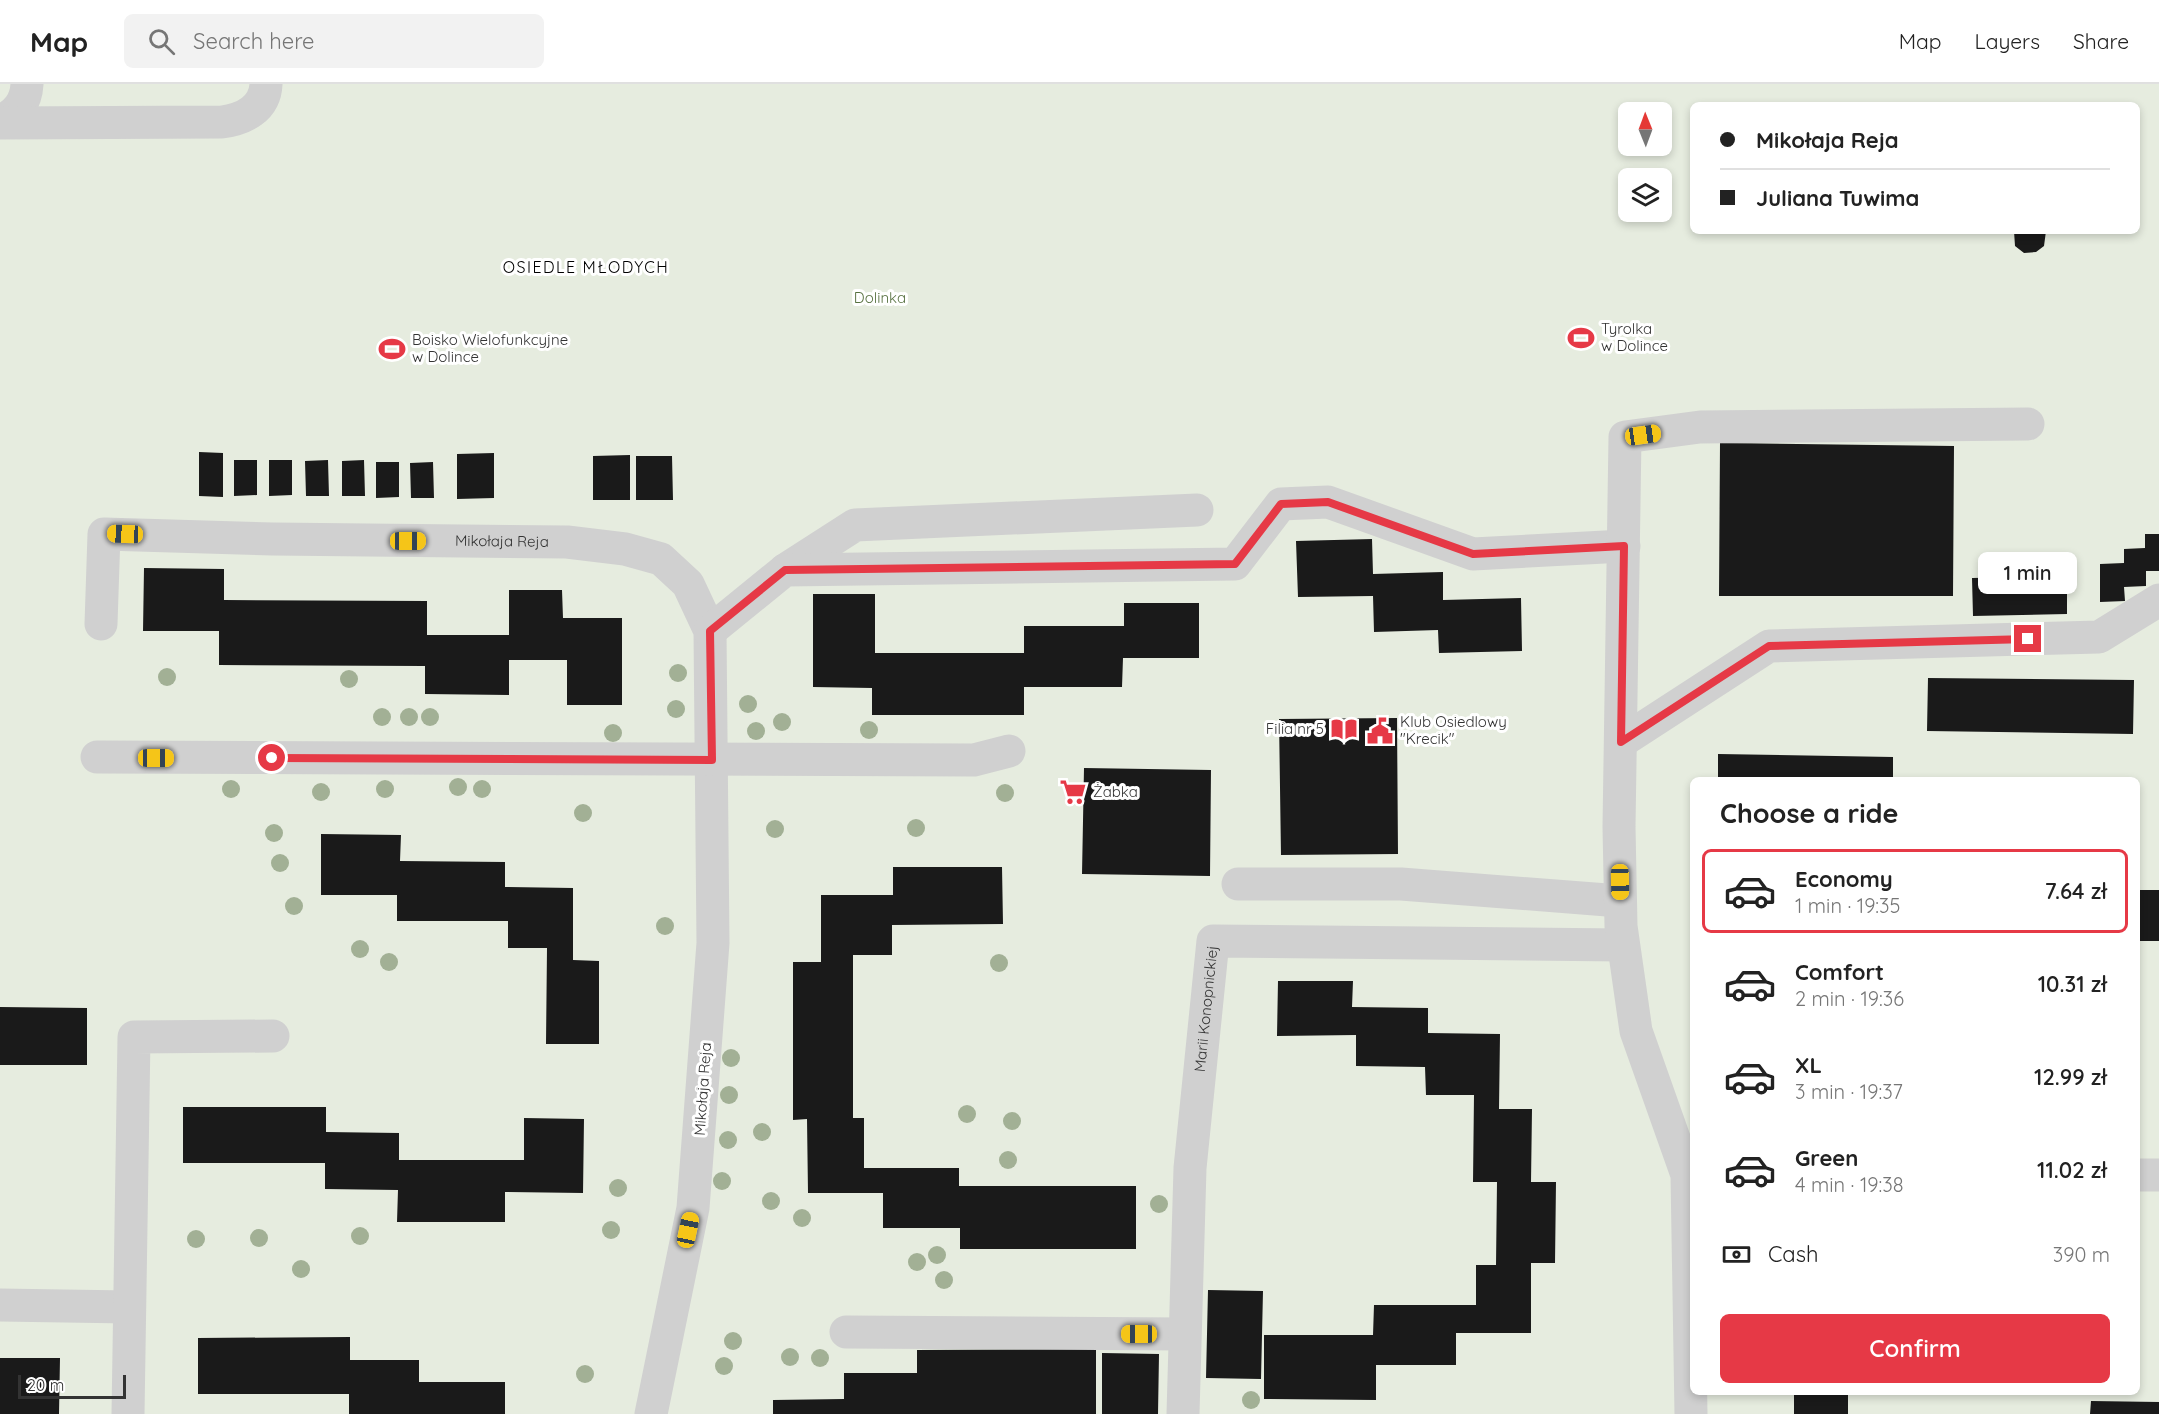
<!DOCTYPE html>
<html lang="en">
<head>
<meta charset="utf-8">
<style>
	body { margin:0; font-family:Quicksand,sans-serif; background:#f2f2f2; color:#222; height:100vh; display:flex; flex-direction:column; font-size:22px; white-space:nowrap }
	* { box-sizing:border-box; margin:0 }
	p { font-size:20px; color:#767676 }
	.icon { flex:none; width:33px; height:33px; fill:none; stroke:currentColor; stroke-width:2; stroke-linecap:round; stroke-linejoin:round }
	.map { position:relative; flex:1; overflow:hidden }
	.panel { position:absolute; left:1690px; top:693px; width:450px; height:618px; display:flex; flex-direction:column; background:#fff; border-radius:9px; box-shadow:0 3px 9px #0003 }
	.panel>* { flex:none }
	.top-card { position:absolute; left:1690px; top:18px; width:450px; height:132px; border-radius:9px; box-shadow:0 3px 9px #0003; display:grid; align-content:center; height:132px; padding:0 30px; background:#fff }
	.needle { width:39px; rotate:359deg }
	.controls { position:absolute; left:1618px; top:18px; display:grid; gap:12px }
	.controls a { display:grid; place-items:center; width:54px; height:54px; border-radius:9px; background:#fff; box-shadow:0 3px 9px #0003; font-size:30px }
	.scale { position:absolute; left:18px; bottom:15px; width:108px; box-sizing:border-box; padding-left:6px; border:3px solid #333; border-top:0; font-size:16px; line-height:21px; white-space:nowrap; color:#333; -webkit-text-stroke:4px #fff; paint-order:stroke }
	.end { position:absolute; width:27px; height:27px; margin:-14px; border:8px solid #e63946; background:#fff; box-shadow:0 0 0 3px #fff }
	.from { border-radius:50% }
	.bubble { position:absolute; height:42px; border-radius:9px; background:#fff; box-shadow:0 3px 9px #0003; font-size:20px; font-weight:600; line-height:42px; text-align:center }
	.car { position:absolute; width:18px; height:36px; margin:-18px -9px; border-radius:8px; box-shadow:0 0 4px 2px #0007; background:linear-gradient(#f5c518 24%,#345 0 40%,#f5c518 0 76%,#345 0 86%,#f5c518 0) }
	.top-card b { display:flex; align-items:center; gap:21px; height:57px; font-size:22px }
	.top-card b+b { border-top:2px solid #e0e0e0 }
	.top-card i { width:15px; height:15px; background:#222 }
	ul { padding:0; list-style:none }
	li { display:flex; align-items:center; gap:18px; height:84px; margin:0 12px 9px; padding:0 18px; border:3px solid transparent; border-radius:9px }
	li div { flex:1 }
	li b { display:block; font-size:22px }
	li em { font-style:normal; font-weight:600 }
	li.on { border-color:#e63946 }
	li>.icon { width:54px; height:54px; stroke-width:1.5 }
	h2 { padding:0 30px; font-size:27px; line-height:72px }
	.pay { display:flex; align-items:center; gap:15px; height:66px; padding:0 30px; font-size:22px }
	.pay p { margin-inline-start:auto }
	.button { display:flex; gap:12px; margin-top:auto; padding:12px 30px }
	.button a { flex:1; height:69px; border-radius:9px; background:#e63946; color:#fff; font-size:24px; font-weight:600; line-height:69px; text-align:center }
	header { display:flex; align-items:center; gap:36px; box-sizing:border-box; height:84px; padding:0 30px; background:#fff; border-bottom:2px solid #e0e0e0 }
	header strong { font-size:28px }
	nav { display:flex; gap:33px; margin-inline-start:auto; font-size:21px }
	.search { width:420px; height:54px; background:#f2f2f2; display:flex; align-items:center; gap:15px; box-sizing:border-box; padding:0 21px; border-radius:9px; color:#767676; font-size:22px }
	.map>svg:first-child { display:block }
	.green { fill:#e6ecdf; fill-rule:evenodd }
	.building { fill:#1a1a1a }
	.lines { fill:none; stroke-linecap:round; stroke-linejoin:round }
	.minor { stroke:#d0d0d0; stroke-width:33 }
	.tree { fill:#a2b095 }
	.route { stroke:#e63946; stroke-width:8 }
	.labels { text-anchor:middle; stroke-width:6; stroke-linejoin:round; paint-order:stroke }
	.park-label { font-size:15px; fill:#56703f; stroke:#fff }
	.poi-label { font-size:15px; fill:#333; stroke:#fff; text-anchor:start }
	.street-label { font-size:15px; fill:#333; stroke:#fff }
	.neighbourhood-label { font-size:16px; letter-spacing:1.5px; fill:#000; stroke:#fff }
</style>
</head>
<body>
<header>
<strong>Map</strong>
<div class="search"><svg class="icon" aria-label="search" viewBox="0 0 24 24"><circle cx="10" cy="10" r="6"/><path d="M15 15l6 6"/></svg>Search here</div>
<nav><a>Map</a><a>Layers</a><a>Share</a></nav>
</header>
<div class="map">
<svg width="2159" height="1330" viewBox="0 0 2159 1330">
	<rect width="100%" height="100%" fill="#fff"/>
	<path class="green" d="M0,0H2159V1330H0ZM1694,21H2138V147H1694ZM1629,28H1662V62H1629ZM1629,94H1662V128H1629ZM1694,696H2138V1308H1694Z"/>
	<path class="building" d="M2014,147H2046L2044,162L2036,168L2024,169L2015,162Z
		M1720,359L1954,362L1953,512H1719Z
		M199,368L223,369V413L199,412Z
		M494,369V414L457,415V370Z
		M630,371V416H593V372Z
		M636,372H672L673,416H636Z
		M234,376H257V411L234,412Z
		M269,376H292V411L269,412Z
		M328,376L329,412H306L305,377Z
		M364,376L365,412H342V377Z
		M376,378H399V413L376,414Z
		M433,378L434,414H411L410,379Z
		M2145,450H2159V487H2146V502L2124,503L2125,517L2100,518V480L2124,479V465L2145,464Z
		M1372,455L1373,490L1443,488V516L1521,514L1522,567L1439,569L1438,546L1374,548L1373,512L1298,513L1296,457Z
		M144,484L224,485V516L427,517V551H509V506H562L563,534H622V621H567V576H509V611L425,610V582L219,581V547H143Z
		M2067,492V530L1973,532L1972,494Z
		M813,510H875V569H1024V542H1124V519H1199V574H1123L1122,603H1024V631H872V604L813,603Z
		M1928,594L2134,596L2133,650L1927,647Z
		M1397,634L1398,770L1281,771L1279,635Z
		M1718,670L1893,673V696H1718Z
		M1084,684L1211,686L1210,792L1082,790Z
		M321,750L401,751L400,777L505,778V803L573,804V876L599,877V960H546L547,864H508V837H397V811H321Z
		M893,783H1002L1003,840L892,841V871H853V1034H864V1084H959V1102H1136V1165H960V1144H883V1109H808L807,1035L793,1036V878H821V811H893Z
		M2138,806H2159V857H2138Z
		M1278,897H1353L1352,923L1428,924V949L1500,950L1499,1025H1532L1531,1098H1556L1555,1179H1531V1249H1456V1281H1376V1316L1264,1315V1251H1373L1374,1221H1476V1181H1496L1497,1098H1473L1474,1011H1426L1425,983L1356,982V951L1277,952Z
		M0,923L87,924V981H0Z
		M183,1023H326V1048L399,1049V1076H524V1034L584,1035L583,1109L505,1108V1138H397L398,1106L325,1105V1079H183Z
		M1208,1206L1263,1207L1261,1295L1206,1294Z
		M350,1253V1276H419V1298H505V1330H349V1310H198V1254Z
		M1096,1265V1330H773V1316L844,1315V1289H917V1266Z
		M1102,1269L1159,1270L1158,1330H1102Z
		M0,1274H60L59,1330H0Z
		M1794,1308H1848V1330H1794Z
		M2091,1317L2159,1318V1330H2090Z"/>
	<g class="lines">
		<g class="minor">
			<path d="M0,37C17,30 26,18 27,0"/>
			<path d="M0,39L222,38C244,35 265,25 266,0"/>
			<path d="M785,486L855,441L1197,426"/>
			<path id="s1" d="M101,540L104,450L273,455L567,458L625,465L661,475L688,500L710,547L713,859L693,1124L651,1330"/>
			<path d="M710,547L785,486L1235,480L1281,420L1328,418L1473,470L1624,462"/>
			<path d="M1621,658L1769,562L2099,553L2159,516"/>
			<path d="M97,673L974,676L1009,667"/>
			<path d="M1238,800H1401L1620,817"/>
			<path d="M2138,1091H2159"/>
			<path d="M0,1221L129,1223"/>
			<path d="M846,1248L1184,1250"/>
			<path d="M128,1330L134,953L273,952"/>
			<path id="s2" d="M1183,1330L1190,1084L1213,857L1623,861"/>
			<path d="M1691,1330L1687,1091L1636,947L1621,842L1619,743L1625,353L1700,343L2028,340"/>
		</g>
	</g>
	<g class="tree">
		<circle cx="678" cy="589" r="9"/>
		<circle cx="167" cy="593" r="9"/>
		<circle cx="349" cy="595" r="9"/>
		<circle cx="748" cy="620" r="9"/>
		<circle cx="676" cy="625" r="9"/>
		<circle cx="382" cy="633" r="9"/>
		<circle cx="409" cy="633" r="9"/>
		<circle cx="430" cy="633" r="9"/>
		<circle cx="782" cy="638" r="9"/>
		<circle cx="869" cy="646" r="9"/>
		<circle cx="756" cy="647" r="9"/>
		<circle cx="613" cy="649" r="9"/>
		<circle cx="458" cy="703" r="9"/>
		<circle cx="231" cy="705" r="9"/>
		<circle cx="385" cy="705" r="9"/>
		<circle cx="482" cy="705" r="9"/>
		<circle cx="321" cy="708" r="9"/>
		<circle cx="1005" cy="709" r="9"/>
		<circle cx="583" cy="729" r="9"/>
		<circle cx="916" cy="744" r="9"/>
		<circle cx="775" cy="745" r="9"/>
		<circle cx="274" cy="749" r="9"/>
		<circle cx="280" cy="779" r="9"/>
		<circle cx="294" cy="822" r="9"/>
		<circle cx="665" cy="842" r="9"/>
		<circle cx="360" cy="865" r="9"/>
		<circle cx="389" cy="878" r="9"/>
		<circle cx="999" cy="879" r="9"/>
		<circle cx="731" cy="974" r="9"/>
		<circle cx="729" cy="1011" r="9"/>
		<circle cx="967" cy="1030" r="9"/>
		<circle cx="1012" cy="1037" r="9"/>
		<circle cx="762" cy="1048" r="9"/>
		<circle cx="728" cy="1056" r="9"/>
		<circle cx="1008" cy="1076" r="9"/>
		<circle cx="722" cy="1097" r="9"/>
		<circle cx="618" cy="1104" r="9"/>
		<circle cx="771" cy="1117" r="9"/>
		<circle cx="1159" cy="1120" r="9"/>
		<circle cx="802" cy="1134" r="9"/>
		<circle cx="611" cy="1146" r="9"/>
		<circle cx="360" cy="1152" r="9"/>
		<circle cx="259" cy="1154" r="9"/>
		<circle cx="196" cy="1155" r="9"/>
		<circle cx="937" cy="1171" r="9"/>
		<circle cx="917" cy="1178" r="9"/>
		<circle cx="301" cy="1185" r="9"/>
		<circle cx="944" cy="1196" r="9"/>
		<circle cx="733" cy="1257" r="9"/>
		<circle cx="790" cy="1273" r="9"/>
		<circle cx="820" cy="1274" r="9"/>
		<circle cx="724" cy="1282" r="9"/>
		<circle cx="585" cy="1290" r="9"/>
		<circle cx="1251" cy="1316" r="9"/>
	</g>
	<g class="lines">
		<path class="route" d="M272,674L712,676L710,547L785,486L1235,480L1281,420L1328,418L1473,470L1624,462L1621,658L1769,562L2028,555"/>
	</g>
	<defs>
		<g id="stadium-bare" transform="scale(2.07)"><path d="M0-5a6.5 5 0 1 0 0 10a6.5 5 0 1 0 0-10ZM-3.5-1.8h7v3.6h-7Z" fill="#e63946" stroke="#fff" stroke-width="2.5" paint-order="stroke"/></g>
		<g id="library-bare" transform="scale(2.07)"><path d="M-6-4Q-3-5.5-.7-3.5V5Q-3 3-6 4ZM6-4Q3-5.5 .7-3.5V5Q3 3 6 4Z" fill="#e63946" stroke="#fff" stroke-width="2.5" paint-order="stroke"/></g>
		<g id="civic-bare" transform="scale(2.07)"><path d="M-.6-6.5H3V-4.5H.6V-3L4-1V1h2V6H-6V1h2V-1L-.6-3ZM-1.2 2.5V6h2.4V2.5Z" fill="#e63946" stroke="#fff" stroke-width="2.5" paint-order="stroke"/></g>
		<g id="supermarket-bare" transform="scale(2.07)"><path d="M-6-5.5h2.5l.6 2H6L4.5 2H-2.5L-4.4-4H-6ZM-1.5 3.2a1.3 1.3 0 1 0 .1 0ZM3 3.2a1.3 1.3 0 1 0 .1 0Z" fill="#e63946" stroke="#fff" stroke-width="2.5" paint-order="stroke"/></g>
	</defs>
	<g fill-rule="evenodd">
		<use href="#stadium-bare" x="1581" y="254"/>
		<use href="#stadium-bare" x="392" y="265"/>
		<use href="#library-bare" x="1344" y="645"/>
		<use href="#civic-bare" x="1380" y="647"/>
		<use href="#supermarket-bare" x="1073" y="708"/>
	</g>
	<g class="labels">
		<g class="park-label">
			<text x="880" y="219">Dolinka</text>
		</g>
		<g class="poi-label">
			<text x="1601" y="250">Tyrolka<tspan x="1601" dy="17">w Dolince</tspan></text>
			<text x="412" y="261">Boisko Wielofunkcyjne<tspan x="412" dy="17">w Dolince</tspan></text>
			<text x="1400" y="643">Klub Osiedlowy<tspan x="1400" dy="17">"Krecik"</tspan></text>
			<text x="1324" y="650" text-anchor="end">Filia nr 5</text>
			<text x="1093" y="713">Żabka</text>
		</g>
		<g class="street-label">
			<text dy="5" stroke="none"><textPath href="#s1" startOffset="488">Mikołaja Reja</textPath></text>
			<text dy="5" stroke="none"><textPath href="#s2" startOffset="406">Marii Konopnickiej</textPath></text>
			<text transform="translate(703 1005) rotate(-86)" y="5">Mikołaja Reja</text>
		</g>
		<g class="neighbourhood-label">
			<text x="586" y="189">OSIEDLE MŁODYCH</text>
		</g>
	</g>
</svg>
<div class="controls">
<a><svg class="needle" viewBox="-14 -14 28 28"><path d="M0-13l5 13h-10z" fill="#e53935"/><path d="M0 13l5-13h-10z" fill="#767676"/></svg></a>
<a><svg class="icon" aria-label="layers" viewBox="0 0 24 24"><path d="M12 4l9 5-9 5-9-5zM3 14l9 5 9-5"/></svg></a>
</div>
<div class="scale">20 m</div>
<i class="end from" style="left:272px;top:674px"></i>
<i class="end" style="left:2028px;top:555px"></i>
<div class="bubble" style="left:1978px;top:468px;width:99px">1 min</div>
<i class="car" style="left:1643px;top:351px;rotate:82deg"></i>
<i class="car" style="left:125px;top:450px;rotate:272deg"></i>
<i class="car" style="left:408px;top:457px;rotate:90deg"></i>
<i class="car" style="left:156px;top:674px;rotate:90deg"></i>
<i class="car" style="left:1620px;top:798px;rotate:179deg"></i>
<i class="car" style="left:688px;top:1146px;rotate:12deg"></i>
<i class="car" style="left:1139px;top:1250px;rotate:270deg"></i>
<div class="top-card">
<b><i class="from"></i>Mikołaja Reja</b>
<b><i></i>Juliana Tuwima</b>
</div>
<section class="panel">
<h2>Choose a ride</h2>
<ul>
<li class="on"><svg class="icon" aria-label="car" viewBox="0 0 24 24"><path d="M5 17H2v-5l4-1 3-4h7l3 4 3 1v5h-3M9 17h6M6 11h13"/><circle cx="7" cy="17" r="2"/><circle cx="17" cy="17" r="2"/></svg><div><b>Economy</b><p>1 min · 19:35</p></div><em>7.64 zł</em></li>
<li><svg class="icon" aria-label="car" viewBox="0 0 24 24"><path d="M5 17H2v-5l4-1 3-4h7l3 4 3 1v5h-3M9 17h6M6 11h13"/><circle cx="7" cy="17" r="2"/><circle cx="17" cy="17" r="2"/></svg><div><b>Comfort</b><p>2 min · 19:36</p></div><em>10.31 zł</em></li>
<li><svg class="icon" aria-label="car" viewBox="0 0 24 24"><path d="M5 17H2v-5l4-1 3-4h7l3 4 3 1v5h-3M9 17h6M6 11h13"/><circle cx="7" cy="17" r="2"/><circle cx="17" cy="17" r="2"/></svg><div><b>XL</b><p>3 min · 19:37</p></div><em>12.99 zł</em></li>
<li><svg class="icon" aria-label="car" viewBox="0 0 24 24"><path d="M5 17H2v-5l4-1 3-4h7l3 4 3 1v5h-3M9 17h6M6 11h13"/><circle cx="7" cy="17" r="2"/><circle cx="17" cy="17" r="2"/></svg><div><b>Green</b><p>4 min · 19:38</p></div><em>11.02 zł</em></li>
</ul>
<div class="pay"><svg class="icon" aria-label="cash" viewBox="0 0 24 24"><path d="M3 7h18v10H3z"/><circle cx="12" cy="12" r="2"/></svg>Cash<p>390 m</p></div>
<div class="button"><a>Confirm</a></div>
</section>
</div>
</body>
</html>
